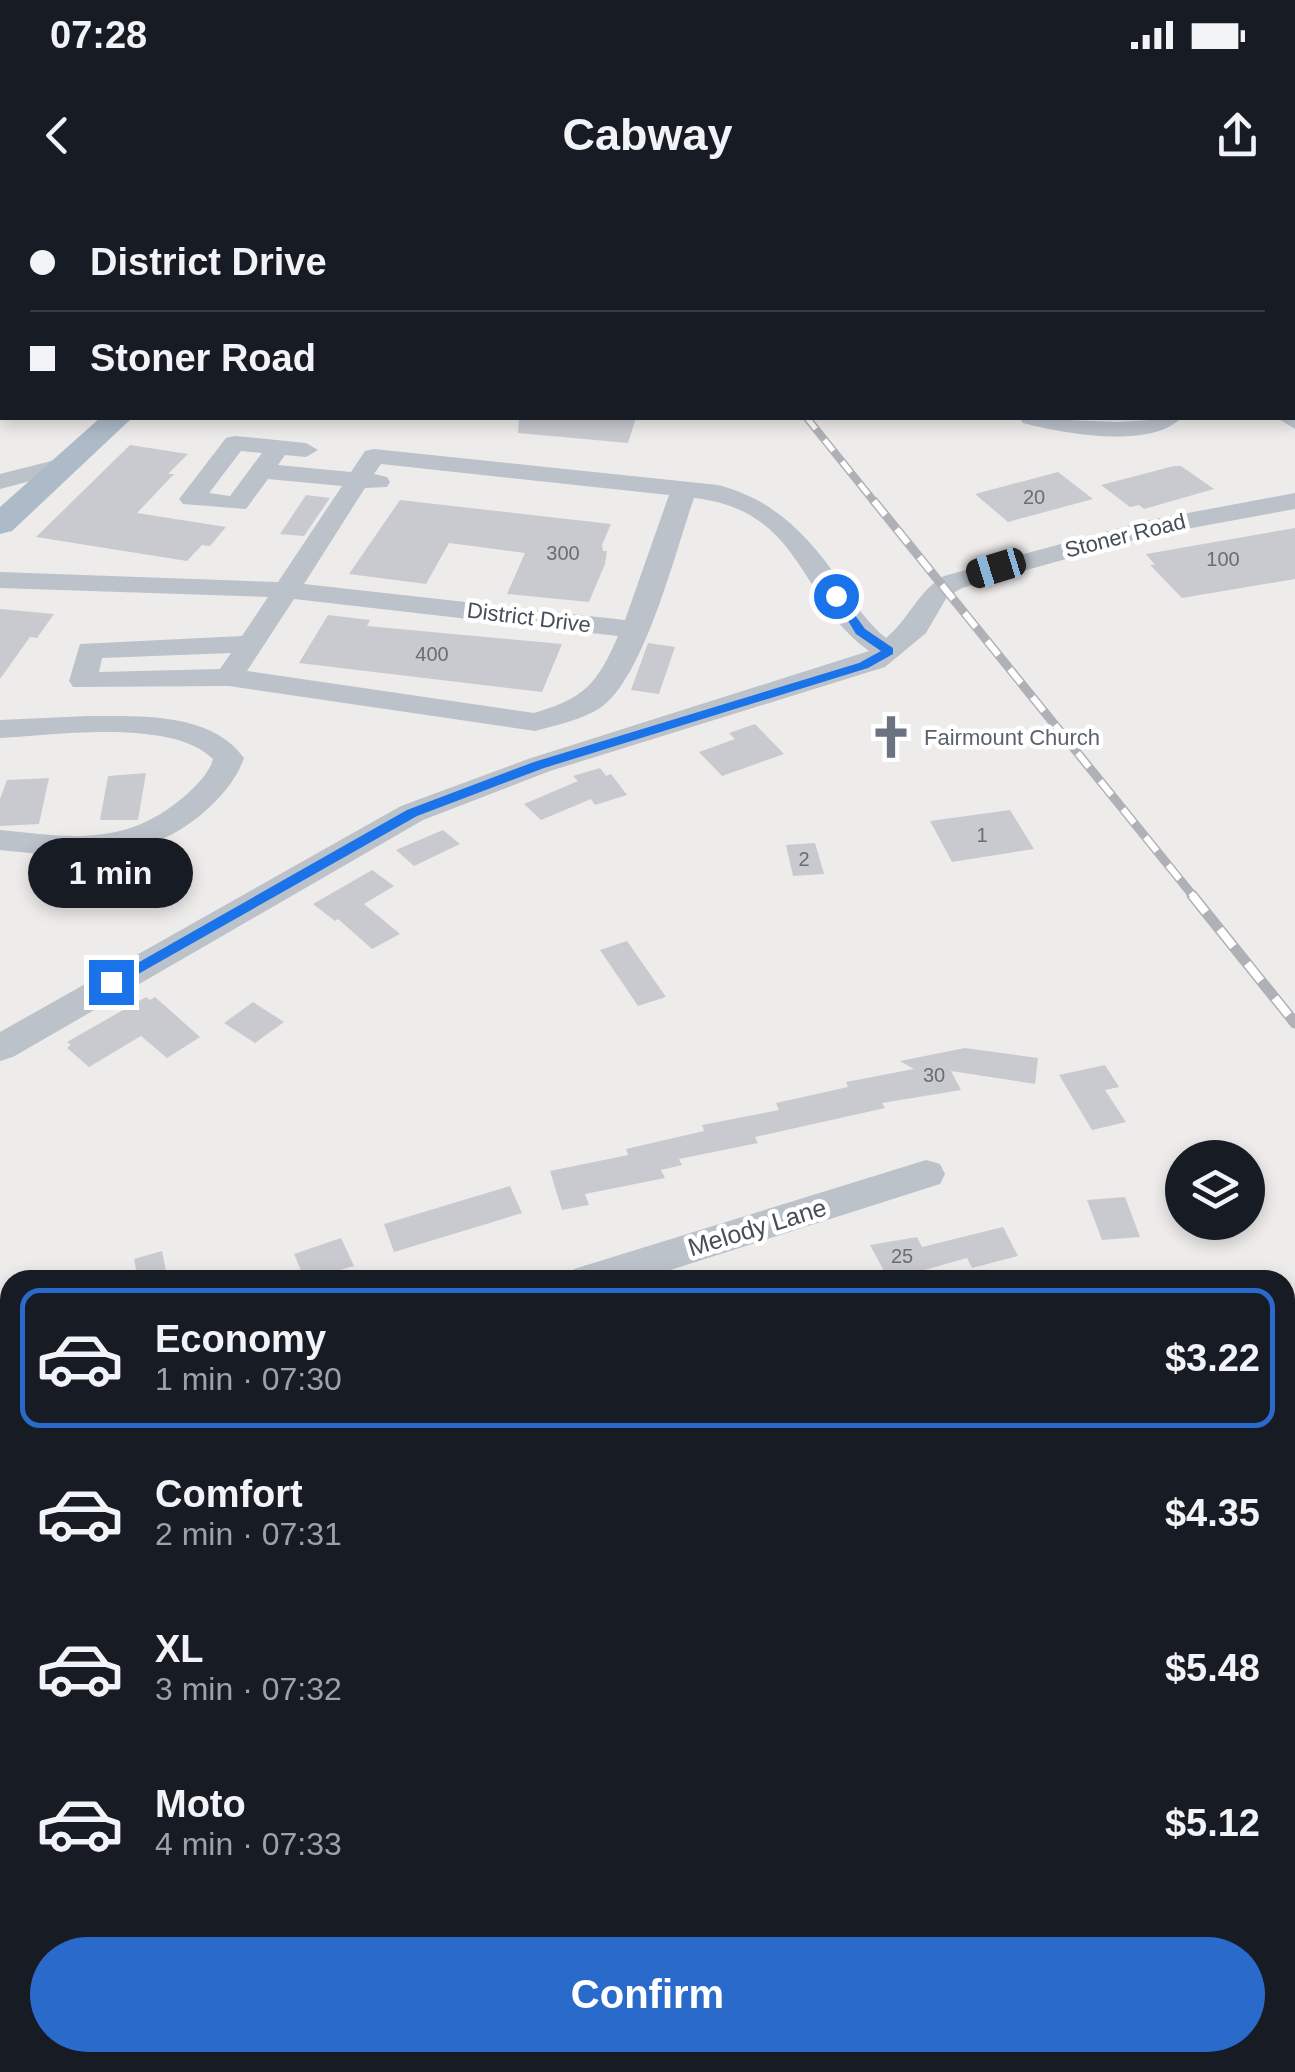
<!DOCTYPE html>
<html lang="en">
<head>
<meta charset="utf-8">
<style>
	body { margin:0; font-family:Helvetica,sans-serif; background:#20242c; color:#f1f3f6; height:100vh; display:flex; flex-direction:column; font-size:38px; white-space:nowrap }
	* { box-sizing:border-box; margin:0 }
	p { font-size:32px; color:#9ea1a6 }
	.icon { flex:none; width:55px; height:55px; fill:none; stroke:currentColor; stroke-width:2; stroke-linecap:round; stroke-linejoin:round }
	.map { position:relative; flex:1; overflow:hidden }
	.side { position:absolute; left:0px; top:1070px; width:1295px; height:802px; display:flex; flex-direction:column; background:#171b24; border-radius:30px 30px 0 0; box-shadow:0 5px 15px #0003 }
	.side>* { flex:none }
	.hud { position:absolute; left:0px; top:0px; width:1295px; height:220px; box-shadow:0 5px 15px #0003; display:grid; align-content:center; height:220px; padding:0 30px; background:#171b24 }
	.fabs { position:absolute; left:1165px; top:940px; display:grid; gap:20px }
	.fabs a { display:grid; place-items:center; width:100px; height:100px; border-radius:50%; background:#171b24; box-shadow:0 5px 15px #0003; font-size:50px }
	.end { position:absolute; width:45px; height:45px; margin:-22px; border:12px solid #1a73e8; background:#fff; box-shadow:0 0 0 5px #fff }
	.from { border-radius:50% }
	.bubble { position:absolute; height:70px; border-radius:35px; background:#171b24; box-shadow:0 5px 15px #0003; font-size:32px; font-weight:600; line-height:70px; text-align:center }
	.car { position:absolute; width:30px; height:60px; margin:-30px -15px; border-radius:12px; box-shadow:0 0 8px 2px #0007; background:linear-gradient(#222 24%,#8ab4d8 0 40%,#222 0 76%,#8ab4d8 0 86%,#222 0) }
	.hud b { display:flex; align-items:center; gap:35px; height:95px; font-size:38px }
	.hud b+b { border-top:2px solid #363941 }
	.hud i { width:25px; height:25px; background:#f1f3f6 }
	ul { padding:18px 0 0; list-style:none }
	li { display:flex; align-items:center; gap:30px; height:140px; margin:0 20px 15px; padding:0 10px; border:5px solid transparent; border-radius:20px }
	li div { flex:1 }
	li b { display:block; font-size:38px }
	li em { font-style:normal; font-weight:600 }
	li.on { border-color:#296aca }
	li>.icon { width:90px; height:90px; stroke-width:1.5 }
	.cta { display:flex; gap:20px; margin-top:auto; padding:20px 30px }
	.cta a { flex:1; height:115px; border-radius:60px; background:#296aca; color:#fff; font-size:40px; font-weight:600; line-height:115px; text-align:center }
	.status { display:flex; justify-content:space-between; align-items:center; height:70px; padding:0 50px; background:#171b24; direction:ltr }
	.status svg { height:28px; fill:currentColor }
	header { display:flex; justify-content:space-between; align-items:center; height:130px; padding:0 30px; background:#171b24; font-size:45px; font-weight:600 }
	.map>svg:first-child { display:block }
	.building { fill:#c9cad0 }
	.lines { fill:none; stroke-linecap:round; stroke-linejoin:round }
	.minor { fill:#bbc2ca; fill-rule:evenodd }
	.major { fill:#adbac8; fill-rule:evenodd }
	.rail-far2-casing { stroke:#aeb1b5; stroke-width:8 }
	.rail-far1-casing { stroke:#aeb1b5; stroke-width:9 }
	.rail-casing { stroke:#aeb1b5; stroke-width:11 }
	.rail-far2 { stroke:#fff; stroke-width:5; stroke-dasharray:14; stroke-linecap:butt }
	.rail-far1 { stroke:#fff; stroke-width:6; stroke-dasharray:18; stroke-linecap:butt }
	.rail { stroke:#fff; stroke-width:8; stroke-dasharray:22; stroke-linecap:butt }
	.route { fill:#1a73e8 }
	.labels { text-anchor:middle; stroke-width:9; stroke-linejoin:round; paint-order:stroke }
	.number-label { font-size:20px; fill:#676d75 }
	.far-street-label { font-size:22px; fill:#464e57; stroke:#fff }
	.far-worship-label { font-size:22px; fill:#5b616d; stroke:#fff; text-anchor:start }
	.street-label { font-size:25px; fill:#464e57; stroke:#fff }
</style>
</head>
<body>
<div class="status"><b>07:28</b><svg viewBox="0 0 49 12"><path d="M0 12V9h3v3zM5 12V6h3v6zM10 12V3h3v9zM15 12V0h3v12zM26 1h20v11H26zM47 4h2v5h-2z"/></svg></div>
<header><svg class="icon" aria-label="back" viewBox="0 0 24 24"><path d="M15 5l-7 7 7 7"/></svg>Cabway<svg class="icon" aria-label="share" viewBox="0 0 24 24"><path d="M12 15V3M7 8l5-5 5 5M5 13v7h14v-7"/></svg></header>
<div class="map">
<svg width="1295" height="1872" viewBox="0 0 1295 1872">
	<rect width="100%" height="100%" fill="#eeebeb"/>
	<path class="building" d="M519,218H636L628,243L518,233Z
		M130,245L188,254L168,274H174L137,313L226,327L210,346L202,345L187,361L36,337Z
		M1174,266H1181L1214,289L1144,309L1139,305L1130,307L1101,285Z
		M1058,272L1093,299L1008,322L975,294Z
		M306,295L330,298L304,336L280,334Z
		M400,300L611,324L602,345L603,351H607L605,364L589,402L507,394L525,353L449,343L426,384L349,374Z
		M1295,328V379L1182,398L1150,365H1155L1146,354Z
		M0,409L54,414L37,438L30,437L0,479Z
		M328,415L370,420L367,426L562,444L542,492L299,463Z
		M648,443L675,447L659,494L631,490Z
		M755,524L784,554L722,576L699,552L735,539L729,533Z
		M600,568L606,576L611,574L627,595L595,605L591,599L541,620L524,604L578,581L573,576Z
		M146,573L138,620H100L108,576Z
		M49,578L39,624L0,626V599L7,580Z
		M1010,610L1034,649L952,662L930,621Z
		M443,630L460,644L414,666L396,650Z
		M815,643L824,674L793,676L786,645Z
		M372,670L394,686L364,704L400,734L372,749L338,719L335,721L313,704Z
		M627,741L666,797L638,806L600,750Z
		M146,797L150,800L155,797L200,837L167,858L141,836L89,867L67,848L71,845L67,842Z
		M253,802L284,822L255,843L224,823Z
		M965,848L1038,858L1035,884L951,871L961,890L882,903L885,908L755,937L758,943L679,959L682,965L661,970L665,978L585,994L589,1005L562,1010L550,971L628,955L626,949L704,931L702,925L779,910L776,903L848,887L846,882L914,869L900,861Z
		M1105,865L1119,887L1105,890L1126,922L1092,930L1059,875Z
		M510,986L522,1013L394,1052L384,1024Z
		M1125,997L1140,1037L1102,1040L1087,1000Z
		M1003,1027L1018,1056L972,1068L967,1058L889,1080L870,1045L917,1037L922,1047Z
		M341,1038L354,1066L305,1080L294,1054Z
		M162,1051L168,1080H138L134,1059Z"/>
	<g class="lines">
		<path class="minor" d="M975,0H995L997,2H977Z
			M1185,0H1205L1207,2H1187Z
			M1292,55H1295V67H1292Z
			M1292,212H1295V229L1277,218H1292Z
			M1019,218L1118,222L1181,218C1150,250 1061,233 1023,223Z
			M235,236L306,243L318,250L306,257L285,255L278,265L351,272L365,251L374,249L718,285C776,300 809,337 842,384C855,404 867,423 886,438C909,419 918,391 944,376L1145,321L1295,293V309L1148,336L962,388L947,397L926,433L885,467L550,571L423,620L13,857L0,861V832L401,606L528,559L869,451C799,402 804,310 694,298C676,349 644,479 600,508C581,520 557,525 535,531L229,486L73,487L69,481L80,444L242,436L268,397L0,388V372L278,382L342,286L268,279L246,309L183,304L179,299L183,294L226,238ZM241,251L262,253L230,296L209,293ZM381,264L669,295L625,420L304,384L365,288L387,287L390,282L387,277L374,274ZM294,399L618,436C597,484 585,498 534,513L247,471ZM231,453L220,469L99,472L102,458Z
			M63,258L75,265L72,270L0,289V274Z
			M88,516C139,516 212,512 244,558C236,581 220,598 202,614C142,664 73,658 0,650V630C69,637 122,647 180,600C192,590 204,579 211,565L213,559C172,518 56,535 0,538V520Z
			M926,960L940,964L945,974L940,984L639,1080H568L574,1069Z
			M10,1243V1281L0,1284V1246Z
			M1295,1643V1697L1285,1701V1647Z
			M10,1779V1833L0,1836V1782Z
			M351,1862H407V1872H351Z
			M1149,1862H1205L1207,1872H1151Z"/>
		<path class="major" d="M1075,0H1101L1102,2H1076Z
			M2,55V71L0,72V56Z
			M1292,135H1295V152H1292Z
			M100,218H132L12,331L0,334V307Z"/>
		<g class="rail-far2-casing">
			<path id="rail-far2" d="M589,0L596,2
				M234,2L241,0
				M807,218L876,304"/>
		</g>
		<g class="rail-far1-casing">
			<path id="rail-far1" d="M874,301L1194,697"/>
		</g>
		<g class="rail-casing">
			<path id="rail" d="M1192,695L1295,823"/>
		</g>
		<use href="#rail-far2" class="rail-far2"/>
		<use href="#rail-far1" class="rail-far1"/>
		<use href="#rail" class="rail"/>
	</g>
	<path class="route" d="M832,394H840L865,429L893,448V454L868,468L544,568L417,616L117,786L104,782L407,610L534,562L859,463L881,451L856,434Z"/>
	<defs>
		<g id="church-bare" transform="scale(3.45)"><path d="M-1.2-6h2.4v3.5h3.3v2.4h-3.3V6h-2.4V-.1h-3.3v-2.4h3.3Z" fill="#6b7280" stroke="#fff" stroke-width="2.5" paint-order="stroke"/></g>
	</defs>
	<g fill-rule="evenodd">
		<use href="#church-bare" x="891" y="537"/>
	</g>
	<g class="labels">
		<g class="number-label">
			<text x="1034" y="304">20</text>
			<text x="563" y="360">300</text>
			<text x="1223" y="366">100</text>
			<text x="432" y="461">400</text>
			<text x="982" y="642">1</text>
			<text x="804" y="666">2</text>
			<text x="934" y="882">30</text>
			<text x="902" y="1063">25</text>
		</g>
		<g class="far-street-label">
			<text transform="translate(1125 335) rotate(-14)" y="8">Stoner Road</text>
			<text transform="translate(529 417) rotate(7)" y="8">District Drive</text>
		</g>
		<g class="far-worship-label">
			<text x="924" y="545">Fairmount Church</text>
		</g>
		<g class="street-label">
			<text transform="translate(757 1027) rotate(-17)" y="9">Melody Lane</text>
		</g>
	</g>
</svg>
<div class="fabs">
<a><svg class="icon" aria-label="layers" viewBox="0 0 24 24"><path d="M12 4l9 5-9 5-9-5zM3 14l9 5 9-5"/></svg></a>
</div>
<i class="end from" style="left:836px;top:396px"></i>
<i class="end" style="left:111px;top:782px"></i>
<div class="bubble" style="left:28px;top:638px;width:165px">1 min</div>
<i class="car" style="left:996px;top:368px;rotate:253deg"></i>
<div class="hud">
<b><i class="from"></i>District Drive</b>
<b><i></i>Stoner Road</b>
</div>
<section class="side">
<ul>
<li class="on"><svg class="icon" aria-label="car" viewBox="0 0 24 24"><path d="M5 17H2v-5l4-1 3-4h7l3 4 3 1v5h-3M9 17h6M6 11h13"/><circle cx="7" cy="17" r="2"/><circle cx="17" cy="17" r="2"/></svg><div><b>Economy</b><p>1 min · 07:30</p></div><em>$3.22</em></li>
<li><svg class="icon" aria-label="car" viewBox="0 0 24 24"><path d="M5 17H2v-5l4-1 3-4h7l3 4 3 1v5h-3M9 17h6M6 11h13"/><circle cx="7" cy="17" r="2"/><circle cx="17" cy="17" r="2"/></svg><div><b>Comfort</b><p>2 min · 07:31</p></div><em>$4.35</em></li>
<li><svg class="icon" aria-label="car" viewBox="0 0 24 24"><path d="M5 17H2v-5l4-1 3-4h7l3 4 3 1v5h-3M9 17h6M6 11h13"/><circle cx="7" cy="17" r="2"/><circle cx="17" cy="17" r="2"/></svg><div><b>XL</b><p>3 min · 07:32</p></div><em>$5.48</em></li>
<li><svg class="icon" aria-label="car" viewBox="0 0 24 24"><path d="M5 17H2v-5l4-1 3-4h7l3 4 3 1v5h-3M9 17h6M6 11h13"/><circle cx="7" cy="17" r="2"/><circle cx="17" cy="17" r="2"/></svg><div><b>Moto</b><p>4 min · 07:33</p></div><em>$5.12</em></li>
</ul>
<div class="cta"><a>Confirm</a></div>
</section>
</div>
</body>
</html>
